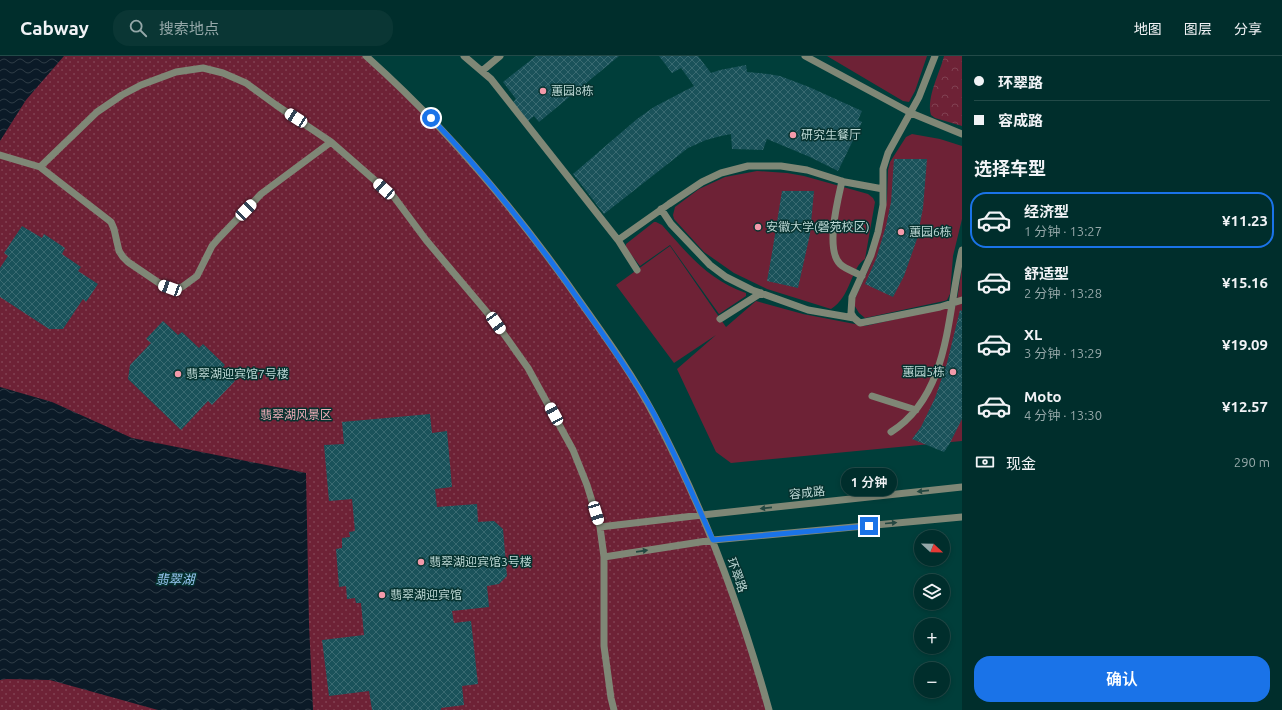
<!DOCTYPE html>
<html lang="zh">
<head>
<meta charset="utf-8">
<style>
	body { margin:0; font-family:Ubuntu,"Noto Sans SC",sans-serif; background:#0a3634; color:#f1f3f6; height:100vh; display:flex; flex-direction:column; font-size:15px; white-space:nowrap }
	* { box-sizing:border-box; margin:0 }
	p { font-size:13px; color:#95a8a9 }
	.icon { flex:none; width:22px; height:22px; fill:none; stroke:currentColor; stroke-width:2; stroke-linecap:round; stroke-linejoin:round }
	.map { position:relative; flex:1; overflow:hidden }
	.sheet { display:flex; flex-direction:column; background:#002e2c; width:320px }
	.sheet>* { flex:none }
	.hud { display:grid; align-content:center; height:88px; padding:0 12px; background:#002e2c }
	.needle { width:26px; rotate:112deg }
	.tools { position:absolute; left:914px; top:474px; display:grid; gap:8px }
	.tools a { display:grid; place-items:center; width:36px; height:36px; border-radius:50%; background:#002e2c; box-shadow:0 2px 6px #0003,0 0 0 1px #224a48; font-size:20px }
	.end { position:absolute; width:18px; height:18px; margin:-9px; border:5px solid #1a73e8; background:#fff; box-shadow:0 0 0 2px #fff }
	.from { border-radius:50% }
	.bubble { position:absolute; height:28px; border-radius:14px; background:#002e2c; box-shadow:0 2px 6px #0003,0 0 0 1px #224a48; font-size:13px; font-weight:600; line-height:28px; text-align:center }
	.car { position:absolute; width:12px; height:24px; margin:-12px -6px; border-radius:5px; box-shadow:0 0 3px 1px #0007; background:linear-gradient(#fff 24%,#345 0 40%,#fff 0 76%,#345 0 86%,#fff 0) }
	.hud b { display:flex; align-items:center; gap:14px; height:38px; font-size:15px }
	.hud b+b { border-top:1px solid #224a48 }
	.hud i { width:10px; height:10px; background:#f1f3f6 }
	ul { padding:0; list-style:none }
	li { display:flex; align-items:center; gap:12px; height:56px; margin:0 8px 6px; padding:0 4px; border:2px solid transparent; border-radius:16px }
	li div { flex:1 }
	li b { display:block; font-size:15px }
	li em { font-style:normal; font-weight:600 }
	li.on { border-color:#1a73e8 }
	li>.icon { width:36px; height:36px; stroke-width:1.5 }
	h2 { padding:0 12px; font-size:18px; line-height:48px }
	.pay { display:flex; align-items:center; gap:10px; height:44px; padding:0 12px; font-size:15px }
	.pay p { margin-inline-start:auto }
	.action { display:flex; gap:8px; margin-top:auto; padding:8px 12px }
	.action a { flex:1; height:46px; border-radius:16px; background:#1a73e8; color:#fff; font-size:16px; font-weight:600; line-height:46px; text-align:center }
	header { display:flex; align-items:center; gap:24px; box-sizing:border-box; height:56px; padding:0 20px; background:#002e2c; border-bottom:1px solid #224a48 }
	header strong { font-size:19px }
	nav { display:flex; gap:22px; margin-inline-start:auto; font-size:14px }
	.search { width:280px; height:36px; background:#0a3634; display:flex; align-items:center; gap:10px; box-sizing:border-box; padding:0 14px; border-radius:16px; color:#95a8a9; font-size:15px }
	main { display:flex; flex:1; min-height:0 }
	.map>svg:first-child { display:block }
	.grass { fill:#6e2236 }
	.forest { fill:url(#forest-crowns) }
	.park { fill:url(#park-dots) }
	.water { fill:url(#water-waves) }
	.building { fill:url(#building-cross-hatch) }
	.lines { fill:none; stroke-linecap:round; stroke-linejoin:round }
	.minor { stroke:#7f8776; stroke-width:7 }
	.oneway { fill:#244741 }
	.route { stroke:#1a73e8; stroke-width:5 }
	.poi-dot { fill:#f39aaa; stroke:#06322f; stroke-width:1.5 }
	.labels { text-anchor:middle; stroke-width:3; stroke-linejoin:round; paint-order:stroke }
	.poi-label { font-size:12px; fill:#bdd8d5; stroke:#06322f; text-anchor:start }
	.park-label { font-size:12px; fill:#f0adb8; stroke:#06322f }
	.street-label { font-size:12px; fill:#bdd8d5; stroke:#06322f }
	.water-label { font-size:13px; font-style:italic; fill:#97c4f0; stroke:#06322f }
</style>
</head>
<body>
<header>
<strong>Cabway</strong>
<div class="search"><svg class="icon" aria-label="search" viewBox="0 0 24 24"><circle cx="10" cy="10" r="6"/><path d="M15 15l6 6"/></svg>搜索地点</div>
<nav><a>地图</a><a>图层</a><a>分享</a></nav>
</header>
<main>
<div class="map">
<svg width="962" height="654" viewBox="0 0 962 654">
	<defs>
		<pattern id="forest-crowns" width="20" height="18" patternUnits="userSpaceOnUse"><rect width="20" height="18" fill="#6e2236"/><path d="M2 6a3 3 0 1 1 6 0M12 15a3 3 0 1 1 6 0" fill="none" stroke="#814152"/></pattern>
		<pattern id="park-dots" width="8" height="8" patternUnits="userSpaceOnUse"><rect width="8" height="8" fill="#6e2236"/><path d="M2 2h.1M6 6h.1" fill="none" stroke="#814152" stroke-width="1.8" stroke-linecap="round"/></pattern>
		<pattern id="water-waves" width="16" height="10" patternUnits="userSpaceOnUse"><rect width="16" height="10" fill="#0b1a27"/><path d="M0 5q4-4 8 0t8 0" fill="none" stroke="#2d3b45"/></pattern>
		<pattern id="building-cross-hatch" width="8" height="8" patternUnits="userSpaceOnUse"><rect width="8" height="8" fill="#1a525a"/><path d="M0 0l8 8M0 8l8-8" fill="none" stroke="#396a71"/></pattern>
	</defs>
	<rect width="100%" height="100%" fill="#003e3a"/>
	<path class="grass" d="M827,0H927L915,35L909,46L903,45Z
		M912,78L940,83L962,90V163L953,200L950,238L947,244L944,245L865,262L859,257L853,247L871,208L879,183L887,143L888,114L890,106L906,81Z
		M757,115L787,117L804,120L868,138L873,142L875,146L865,203C851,211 851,241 831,253L767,233L734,217L704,196L674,163L673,159L675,151L699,133L725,121Z
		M654,166H656L662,169C688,198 707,223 746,237V240L719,258L670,189L640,210L626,192V188Z
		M670,190L726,271L756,245L803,258L865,270L956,250L962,212V385L731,407L716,396L677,313L716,279L674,307L616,229Z"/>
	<path class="forest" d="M944,0H962V70L935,62L931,59C926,41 940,17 944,0Z"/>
	<path class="park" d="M0,0H366L482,118L630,317L713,484L769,654H0Z"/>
	<path class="water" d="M0,0H64L26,44L0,85Z
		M0,331L52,346L132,382L306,417L309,568L313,654H158L50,624L7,623L0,624Z"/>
	<path class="building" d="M536,0H619L539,66L534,60L528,65L513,46L516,43L503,26Z
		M659,0H698L711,17L720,14L746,9L747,16L768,18L780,20L809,31L862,55L858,64L862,66L838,115L810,101L767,83L763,94L732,93L731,78L721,80L706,84L688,92L604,158L573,118L637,63L654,51L694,30L681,12L672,17Z
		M894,103H927L923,152L917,183L904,220L893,241L865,228L876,203L886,170L891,146Z
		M782,135H814L810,178L798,232L767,225L772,197Z
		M22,170L42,182L44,178L65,192L62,198L81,211L78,215L98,228L86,246L83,243L63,273H49L0,241V212L8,200L4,197Z
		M960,254L962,255V363L950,387L944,396L912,383L921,371L935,342L947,307Z
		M163,265L178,279L182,276L199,292L203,288L225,309L221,313L235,325L212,349L208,345L181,374L128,323L130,309L151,287L146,283Z
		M430,358L432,377L447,375L452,431L435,433L437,451L477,448L478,466L494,465L503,473L507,520L499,528L487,530L489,551L452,555L454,567L471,565L478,628L462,630L464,649L441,652V654H372L369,635L329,640L322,584L364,579L361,547H356L355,542L347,543L346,530L339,531L336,493L342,492V482L350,481L349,476L355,475L352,443L329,445L324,389L344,388L342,366Z"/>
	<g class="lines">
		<path class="minor" d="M366,0C449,74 520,159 584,251C609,286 634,321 654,359C704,452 741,553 769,654
			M464,0L491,23L618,184L637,214
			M805,0L911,57L962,78
			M935,0L919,41L888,97L883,113V149L878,176L871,199L852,241L851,257L854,262L860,267L940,251L962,244
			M482,15L500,0
			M331,86L261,138L218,183L212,190L197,220L182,231L174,233L162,229L128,206L123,201L119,195L114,173L111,166L40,111L97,56L122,39L141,29L176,16L203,12L223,17L246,27L276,49L331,86L394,141L426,184L496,267L528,312L573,394L587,429L600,471L604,501V590L611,642L614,654
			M0,99L40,111
			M842,125C838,143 825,193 840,208C845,213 855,216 862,220
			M661,153L671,168L710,209L726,221L752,234L808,254L854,262
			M618,184L669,148L702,126L721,117L748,110H781L807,114L845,126L883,133
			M720,263L761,237
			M872,340L916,354
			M891,376C951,338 947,255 962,194
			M600,471L702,459L962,431
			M604,501L713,484L962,461"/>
	</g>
	<defs><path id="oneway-solid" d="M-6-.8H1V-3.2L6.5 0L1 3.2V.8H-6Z"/></defs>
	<g class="oneway">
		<use href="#oneway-solid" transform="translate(923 435) rotate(174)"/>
		<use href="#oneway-solid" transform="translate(766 452) rotate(174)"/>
		<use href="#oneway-solid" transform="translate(891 467) rotate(-5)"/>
		<use href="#oneway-solid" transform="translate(642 495) rotate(-8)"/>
	</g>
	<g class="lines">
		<path class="route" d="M431,62C489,122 540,188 588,257C611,290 635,323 654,358C676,399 694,442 713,484L869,470"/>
	</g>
	<g class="poi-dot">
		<circle cx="543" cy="35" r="4"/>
		<circle cx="793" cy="79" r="4"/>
		<circle cx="758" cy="171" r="4"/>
		<circle cx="901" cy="176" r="4"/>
		<circle cx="953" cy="316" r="4"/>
		<circle cx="178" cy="318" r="4"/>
		<circle cx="421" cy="506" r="4"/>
		<circle cx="382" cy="539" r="4"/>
	</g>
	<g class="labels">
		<g class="poi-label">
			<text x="551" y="39">蕙园8栋</text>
			<text x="801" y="83">研究生餐厅</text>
			<text x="766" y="175">安徽大学(磬苑校区)</text>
			<text x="909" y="180">蕙园6栋</text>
			<text x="945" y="320" text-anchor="end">蕙园5栋</text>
			<text x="186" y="322">翡翠湖迎宾馆7号楼</text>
			<text x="429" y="510">翡翠湖迎宾馆3号楼</text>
			<text x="390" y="543">翡翠湖迎宾馆</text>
		</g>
		<g class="park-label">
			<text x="296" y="363">翡翠湖风景区</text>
		</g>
		<g class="street-label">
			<text transform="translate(807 437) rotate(-6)" y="4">容成路</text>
			<text transform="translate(737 519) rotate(70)" y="4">环翠路</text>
		</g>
		<g class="water-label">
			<text x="175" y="528">翡翠湖</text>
		</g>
	</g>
</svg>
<div class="tools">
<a><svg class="needle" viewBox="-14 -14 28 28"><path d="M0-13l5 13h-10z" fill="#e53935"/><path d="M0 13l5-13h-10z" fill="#95a8a9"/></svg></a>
<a><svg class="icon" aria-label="layers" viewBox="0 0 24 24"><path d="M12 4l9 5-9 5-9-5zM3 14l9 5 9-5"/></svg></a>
<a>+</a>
<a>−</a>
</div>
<i class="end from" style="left:431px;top:62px"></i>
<i class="end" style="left:869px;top:470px"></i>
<div class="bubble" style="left:841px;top:412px;width:56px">1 分钟</div>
<i class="car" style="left:296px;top:62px;rotate:303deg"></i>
<i class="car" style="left:384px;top:133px;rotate:312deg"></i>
<i class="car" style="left:246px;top:154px;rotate:44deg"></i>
<i class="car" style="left:170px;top:232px;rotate:290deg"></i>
<i class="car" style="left:496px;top:267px;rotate:144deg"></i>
<i class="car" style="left:554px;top:358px;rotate:331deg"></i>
<i class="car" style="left:596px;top:457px;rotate:163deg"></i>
</div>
<section class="sheet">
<div class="hud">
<b><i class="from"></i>环翠路</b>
<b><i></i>容成路</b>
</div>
<h2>选择车型</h2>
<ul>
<li class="on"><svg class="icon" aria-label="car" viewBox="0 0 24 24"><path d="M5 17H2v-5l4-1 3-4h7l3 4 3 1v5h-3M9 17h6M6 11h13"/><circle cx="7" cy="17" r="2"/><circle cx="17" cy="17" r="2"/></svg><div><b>经济型</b><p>1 分钟 · 13:27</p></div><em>¥11.23</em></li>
<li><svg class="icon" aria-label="car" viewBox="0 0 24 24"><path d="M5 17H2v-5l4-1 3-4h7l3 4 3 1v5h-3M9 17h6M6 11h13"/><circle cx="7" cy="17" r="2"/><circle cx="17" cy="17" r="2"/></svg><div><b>舒适型</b><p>2 分钟 · 13:28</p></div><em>¥15.16</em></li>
<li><svg class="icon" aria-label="car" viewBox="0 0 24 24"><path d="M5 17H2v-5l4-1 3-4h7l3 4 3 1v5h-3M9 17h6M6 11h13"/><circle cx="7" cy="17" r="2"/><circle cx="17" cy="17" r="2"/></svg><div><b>XL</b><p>3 分钟 · 13:29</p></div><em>¥19.09</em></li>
<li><svg class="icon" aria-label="car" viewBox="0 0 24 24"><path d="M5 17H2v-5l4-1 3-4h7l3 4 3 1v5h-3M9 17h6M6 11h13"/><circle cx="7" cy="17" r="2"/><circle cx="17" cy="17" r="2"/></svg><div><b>Moto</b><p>4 分钟 · 13:30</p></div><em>¥12.57</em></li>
</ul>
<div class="pay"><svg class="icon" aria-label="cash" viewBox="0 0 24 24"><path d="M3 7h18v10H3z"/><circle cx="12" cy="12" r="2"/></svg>现金<p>290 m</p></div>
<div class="action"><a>确认</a></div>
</section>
</main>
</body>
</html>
